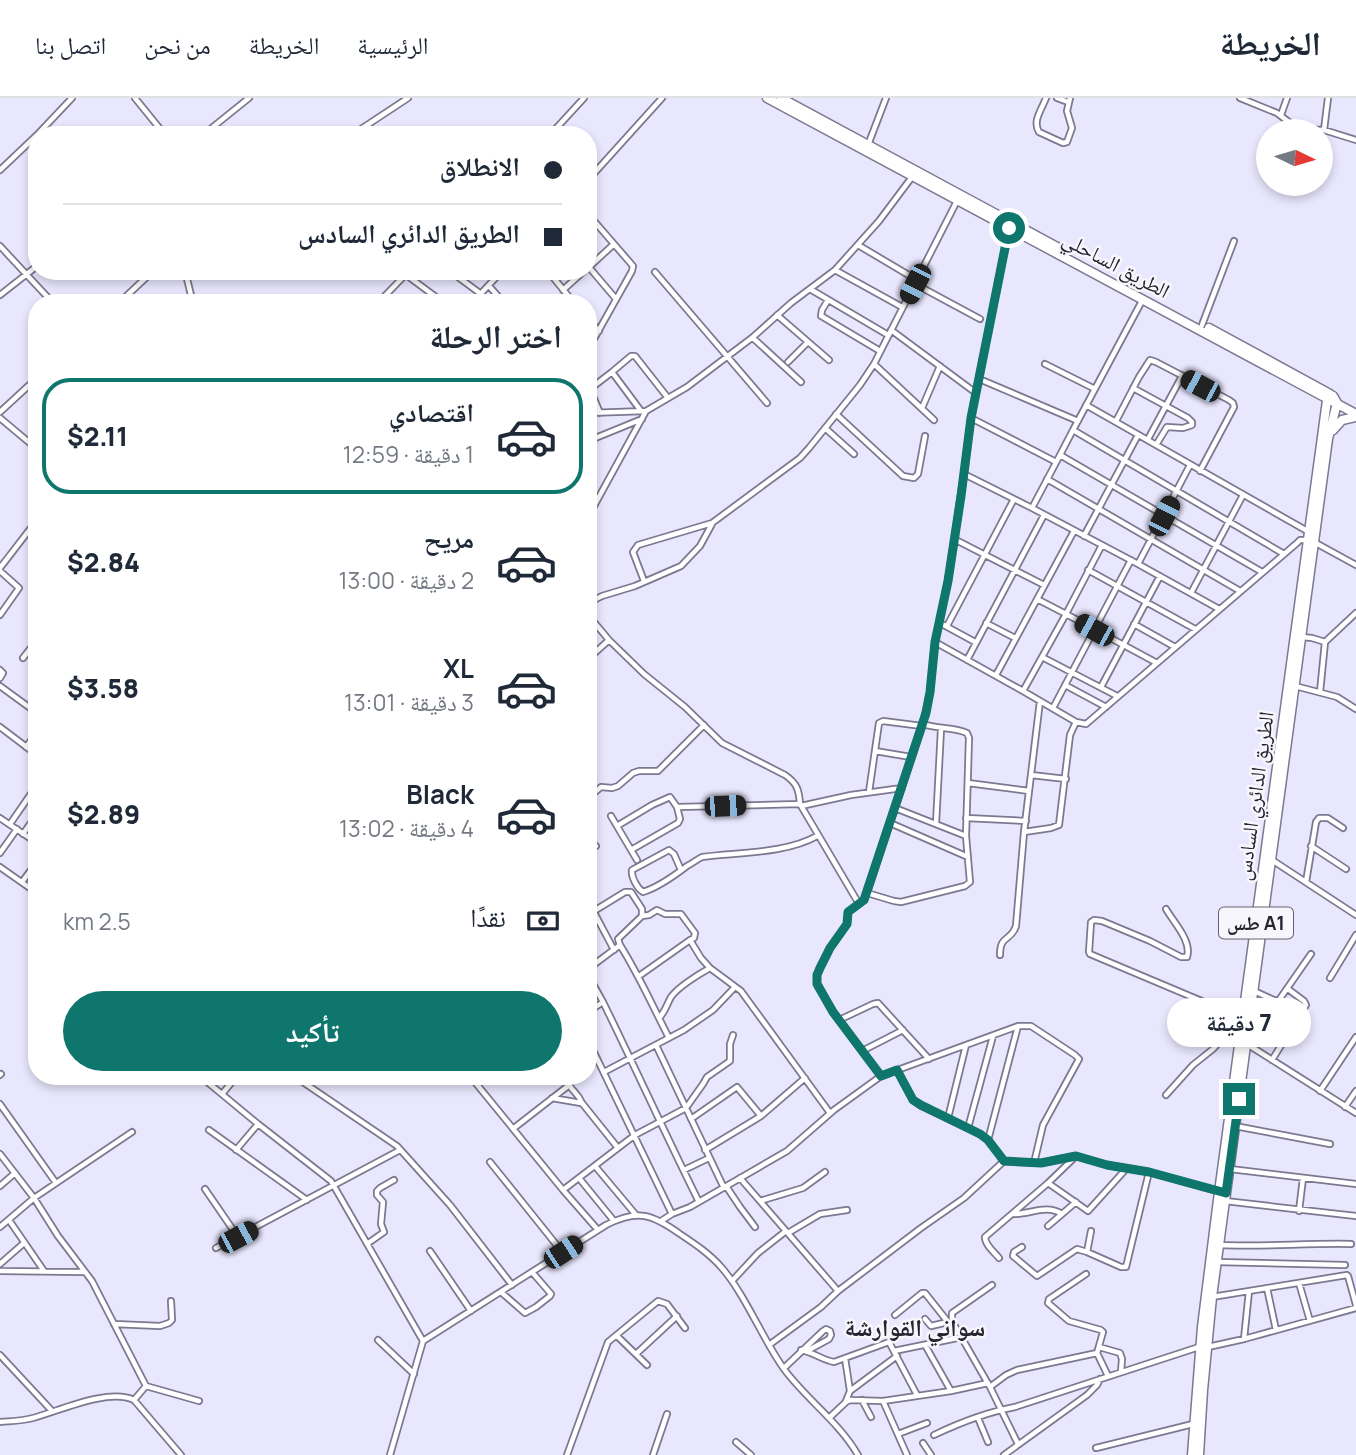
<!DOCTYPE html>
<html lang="ar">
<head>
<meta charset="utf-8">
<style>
	body { margin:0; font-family:Manrope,"Noto Naskh Arabic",sans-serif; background:#f2f2f3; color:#1f2937; direction:rtl; height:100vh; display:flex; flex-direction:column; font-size:26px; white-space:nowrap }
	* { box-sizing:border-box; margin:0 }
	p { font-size:23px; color:#747a83 }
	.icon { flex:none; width:38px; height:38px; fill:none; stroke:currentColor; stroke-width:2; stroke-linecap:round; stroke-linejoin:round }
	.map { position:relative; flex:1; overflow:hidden; direction:ltr }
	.panel { position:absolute; left:28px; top:196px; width:569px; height:791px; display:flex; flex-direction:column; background:#fff; border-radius:28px; box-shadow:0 4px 10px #0003; direction:rtl }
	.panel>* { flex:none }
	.hud { position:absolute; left:28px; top:28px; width:569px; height:154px; border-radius:28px; box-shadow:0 4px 10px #0003; direction:rtl; display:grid; align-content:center; height:154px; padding:0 35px; background:#fff }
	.needle { width:46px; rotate:95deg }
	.tools { position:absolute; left:1256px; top:21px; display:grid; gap:14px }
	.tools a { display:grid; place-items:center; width:77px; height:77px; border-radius:50%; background:#fff; box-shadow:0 4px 10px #0003; font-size:35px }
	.end { position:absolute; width:32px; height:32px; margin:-16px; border:9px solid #0f766e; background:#fff; box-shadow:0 0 0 4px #fff }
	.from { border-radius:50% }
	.bubble { position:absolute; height:49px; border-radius:24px; background:#fff; box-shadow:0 4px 10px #0003; font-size:23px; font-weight:800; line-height:49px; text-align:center; direction:rtl }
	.car { position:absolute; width:21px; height:42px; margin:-21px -10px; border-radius:9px; box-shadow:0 0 5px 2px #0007; background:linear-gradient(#222 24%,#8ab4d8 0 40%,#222 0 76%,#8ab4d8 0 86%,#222 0) }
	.hud b { display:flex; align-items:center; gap:24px; height:66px; font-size:26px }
	.hud b+b { border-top:2px solid #e0e1e3 }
	.hud i { width:18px; height:18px; background:#1f2937 }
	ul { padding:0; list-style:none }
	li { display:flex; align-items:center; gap:21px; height:116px; margin:0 14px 10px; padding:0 21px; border:4px solid transparent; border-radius:28px }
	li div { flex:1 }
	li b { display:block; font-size:26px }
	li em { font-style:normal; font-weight:800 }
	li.active { border-color:#0f766e }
	li>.icon { width:63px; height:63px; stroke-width:1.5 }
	h2 { padding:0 35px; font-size:32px; line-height:84px }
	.pay { display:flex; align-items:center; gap:18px; height:77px; padding:0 35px; font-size:26px }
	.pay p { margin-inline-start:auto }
	.button { display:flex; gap:14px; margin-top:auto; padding:14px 35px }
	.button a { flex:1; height:80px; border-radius:42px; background:#0f766e; color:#fff; font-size:28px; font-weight:800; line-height:80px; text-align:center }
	header { display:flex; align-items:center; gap:42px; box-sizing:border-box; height:98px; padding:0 35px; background:#fff; border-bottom:2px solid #e0e1e3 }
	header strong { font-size:33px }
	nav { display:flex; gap:38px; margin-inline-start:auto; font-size:24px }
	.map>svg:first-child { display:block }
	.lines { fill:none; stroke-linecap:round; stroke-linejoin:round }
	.minor-casing { stroke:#7b7890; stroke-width:8 }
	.trunk-casing { stroke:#7b7890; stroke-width:11 }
	.minor { stroke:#fff; stroke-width:4.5 }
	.trunk { stroke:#fff; stroke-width:8 }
	.route { stroke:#0f766e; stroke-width:9 }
	.labels { text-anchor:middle; stroke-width:5; stroke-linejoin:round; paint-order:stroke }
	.shield { fill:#f7f6fc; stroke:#64636c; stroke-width:2 }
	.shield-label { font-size:19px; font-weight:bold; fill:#25242e }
	.street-label { font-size:21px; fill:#25242e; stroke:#f7f6fc }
	.quarter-label { font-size:24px; font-weight:bold; fill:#25242e; stroke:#f7f6fc }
</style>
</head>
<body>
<header>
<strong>الخريطة</strong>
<nav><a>الرئيسية</a><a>الخريطة</a><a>من نحن</a><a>اتصل بنا</a></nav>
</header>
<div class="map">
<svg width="1356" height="1357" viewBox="0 0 1356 1357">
	<rect width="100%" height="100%" fill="#e9e7fd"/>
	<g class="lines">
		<g class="minor-casing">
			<path id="minor" d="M135,0L165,37
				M1046,0C1042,11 1032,23 1039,34L1063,45L1067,44L1072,30L1067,13L1070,0
				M1057,0L1068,4
				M1240,0L1277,15L1298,31L1324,32L1356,42
				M1281,17L1287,0
				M1324,32L1328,0
				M37,37L72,0
				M203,37L249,0
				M352,37L408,0
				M550,37L584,0
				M868,47L886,0
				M0,72L37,37
				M588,82L662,0
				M588,116L633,168L632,173L595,239L588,249
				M858,147L917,182
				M0,148L53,205
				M588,168L616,201
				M589,169L614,146
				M835,172L902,209
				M185,173L193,205
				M450,173L481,196
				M548,173L574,205
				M655,174L767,305
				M405,176L444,205
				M915,186L980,221
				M489,188L504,205
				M810,191L888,237
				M563,192L584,173
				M0,197L37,168
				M1143,201L1073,332L1284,456
				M828,202L822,212L821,218L823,219L880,253
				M119,205L153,173
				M378,205L409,173
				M472,205L502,173
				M777,217L829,262
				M588,221L599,233
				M1202,227L1234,143
				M891,232L976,295
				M753,240L801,284
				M788,264L808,244
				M874,266L934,322
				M1045,266L1095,291
				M984,283L1078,323
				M1133,290L1188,320L1192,324V327L1183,330L1167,329L1156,347
				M1086,307L1309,434
				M922,310L940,268
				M641,313L612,274L631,258H635L668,300
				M0,314L37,280
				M588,315L646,313L687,289L753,239L791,205L835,172L879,123L912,79
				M600,315L590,291L612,274
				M836,316L903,378L914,380L918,376L925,338
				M0,320L37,351
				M971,320L1056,364
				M1116,323L1139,279L1150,262L1156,264L1229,302L1233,305L1234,309L1200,373
				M825,330L854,356
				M1073,332L1060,357L1262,474
				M1148,341L1182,278
				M588,343L642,321
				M1060,357L1032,410L1138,466L1190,367
				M964,376L971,320L1009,130
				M1047,381L1240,493
				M1032,410L964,376L948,483L935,544L1023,593L1076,624L1086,626L1297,445L1300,442H1308
				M588,419L646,313
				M1084,438L1138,337
				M954,441L1044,487
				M1314,444L1356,467
				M1138,466L1219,511
				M0,470L37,422
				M1088,472L1195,531
				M0,473L19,490L0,517
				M644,483L633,454L638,447L712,425L800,360L809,350L860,287L874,266L957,103
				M1191,495L1243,397
				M1037,501L1066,516L1102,447
				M588,505L602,498L635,488L681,468L700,448L712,426
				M588,517L609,542L644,576L685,609L722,645L785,677C797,685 799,692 800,706
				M940,525L975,544
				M986,525L1015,540
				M1134,526L1175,549
				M947,528L1014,401
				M1302,539L1312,540L1325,544
				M1042,559L1117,598
				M23,560L37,542
				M588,561L609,542
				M967,562L1044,417
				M0,572L3,575L0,580
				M996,577L1074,433
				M1065,587L1106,609
				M0,588L37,615
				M1295,588L1337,599L1356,611
				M1101,589L1160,478
				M1023,593L1066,516L1157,565
				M1320,594L1325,544L1356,515
				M1053,610L1131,462
				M0,629L37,657
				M26,649L37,635
				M875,653L911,659
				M1031,677L1066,681
				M968,685L1029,693
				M869,694L879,625L883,623L922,628
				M588,700L601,689L612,690L618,688L633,675L639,673H658L704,627
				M801,708L851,697L902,690
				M895,710L966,738
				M611,718L637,762
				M0,720L37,745
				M966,720L1026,723
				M890,725L968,759
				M10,726L37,687
				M936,726L941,631
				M617,728L652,707L670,699L677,709L800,706L859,806
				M1024,734L1051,730L1059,727L1070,637L1076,624
				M23,736L37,716
				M1311,748L1346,771
				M631,752L678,725L680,721L677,709
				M588,753L596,748
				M0,755L17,731
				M1272,762L1356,817
				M0,769L37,795
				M681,772L674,756L669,752L632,772C631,779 637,790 643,794C659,789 674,778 687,768C693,765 696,762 702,759C738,754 785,756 817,738
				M22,784L37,764
				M1306,784L1316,724L1319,720H1328L1343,730
				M867,795L894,803L901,804L965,788L970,784L966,738L969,640L967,635C955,629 937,631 923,626
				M588,803L614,852
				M1166,811C1174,825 1192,843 1187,859H1181L1150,843L1102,823L1094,822L1091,824L1089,854L1090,856L1242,920
				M594,813L625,794H631L642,811V818L618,841L620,847
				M642,818L649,817L657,812L665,816H681L695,835L694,840L690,842
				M1000,857C1000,836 1011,844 1016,828L1024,734L1040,603
				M588,871L620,847C639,877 653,909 669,940
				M588,877L603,904L588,914
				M639,878L690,842L701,860L710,870
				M1330,880L1356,837
				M1254,893L1276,903L1279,902L1311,856
				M603,904C636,971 666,1038 699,1104
				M659,920C665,914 667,906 671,899C678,889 699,876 710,870L741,893L830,1015
				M839,922L873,906L878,905L929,961
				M588,942L672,1116
				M1247,946L1356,1015
				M656,947L724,1090
				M862,953L903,932
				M1272,962L1306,907L1304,903L1288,891
				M897,973L913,1002L921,1008L980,1036L988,1042L1004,1063L1041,1065L1076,1058L1107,1067L1149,1074L1220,1094
				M604,974L684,932L713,912L735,889
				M0,977L1,976
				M200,978L258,1026L331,1083L423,1243
				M294,978L397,1048L450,1107L512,1187
				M470,978L563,1092L598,1132
				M567,978C569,994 577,992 582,1005L618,1050
				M881,978L833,914L817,886V877L820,870L830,850L847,826L848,814L864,802L867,795L923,626L930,594L935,544
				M1320,993L1356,939
				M222,996L237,978
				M1166,997L1193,967L1213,951L1231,931L1241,925
				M552,1000L581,1005
				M0,1006L56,1085
				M1345,1009L1356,993
				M948,1020L966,947
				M691,1021L737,989L761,1018
				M1235,1028L1330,1046
				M514,1030L568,988
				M968,1030L993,938
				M209,1032L307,1102
				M988,1042L1018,928
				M236,1052L258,1026
				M705,1052L761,1018L805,980
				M0,1056L34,1100L58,1138L92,1183L146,1288
				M490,1064L563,1155
				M595,1068L636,1117
				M1230,1071L1356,1086
				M684,1072L709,1060
				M579,1080L614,1123
				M740,1080L838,1193
				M1048,1085L1088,1113L1126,1071
				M0,1088L15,1075
				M726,1088L740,1109L755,1129
				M205,1091L238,1139
				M563,1092L635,1037L686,1010L703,986L707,979L730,963V946L733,937
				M760,1103L803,1090L825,1074
				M1225,1103L1356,1118
				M1299,1113L1303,1080
				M1014,1116C1031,1116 1046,1106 1062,1116
				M9,1122L44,1173
				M661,1123L672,1116L690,1109L787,1053L834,1012L881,978L1018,928H1031L1075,957L1079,961L1043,1027L1034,1065
				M1048,1128L1076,1104
				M0,1129L34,1100L132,1034
				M788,1135L820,1116L847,1112
				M367,1146L384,1134L381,1126L383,1104L377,1097V1093L380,1090L394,1082
				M1220,1147C1263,1149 1307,1145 1351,1146
				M1022,1149L1014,1154L1013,1158L1037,1178L1077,1151L1087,1154L1121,1169H1126L1149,1074
				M216,1150L400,1052
				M430,1153L471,1213
				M1087,1154L1091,1133
				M999,1160C994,1154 985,1147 985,1139L1048,1085L1075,1059
				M1217,1164L1345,1167
				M0,1166L24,1145
				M0,1173L84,1174
				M1086,1176L1049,1201L1048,1205L1069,1223L1101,1232L1103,1234L1097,1255L1108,1278
				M732,1183L758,1155L786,1133
				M1299,1185L1310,1223
				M992,1187L952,1215V1223L990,1289L1018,1346
				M1267,1190L1276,1232
				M501,1194L525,1215L536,1209L550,1198L551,1196L532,1174
				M1212,1199L1347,1177L1348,1178L1356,1207
				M895,1217L922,1195H925L948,1224
				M925,1221L931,1228L948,1224
				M114,1226L160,1228L169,1225L172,1222L171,1203
				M617,1238L647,1267
				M1244,1241L1249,1193
				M378,1242L414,1276
				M769,1247L821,1209L838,1193L921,1130L964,1100L1004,1063
				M925,1247L951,1293
				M1099,1249L1120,1255L1122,1261L1121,1274
				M1208,1249L1244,1241L1356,1210
				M801,1252C813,1254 822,1262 834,1264L889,1244L917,1297
				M894,1253L962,1239
				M636,1256L677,1218
				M0,1257L52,1313
				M845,1260L850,1293
				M784,1270L823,1233L826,1231L830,1233L831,1237L829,1241L807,1253
				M990,1289L1006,1277L1017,1272L1097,1255
				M134,1302L146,1288L199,1303
				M862,1302L871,1319
				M846,1303L850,1293L897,1258
				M883,1303L907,1357
				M829,1320L846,1304L850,1302L883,1303L951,1293L988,1285
				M978,1320L988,1344
				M0,1324C11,1323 22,1323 33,1320C59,1313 108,1290 134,1302L181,1357
				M898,1336L927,1325
				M934,1337C959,1325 988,1314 1015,1309L1199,1249
				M736,1344L751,1357
				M923,1345L931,1357
				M1096,1350L1193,1326
				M390,1357L423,1243L606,1127C638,1111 652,1116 680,1136C695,1146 710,1156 722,1170C746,1198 762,1240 784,1271C806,1301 839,1324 858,1357
				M567,1357L608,1244L658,1203L667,1206L685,1230
				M653,1357L667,1316
				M1004,1357L1087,1297L1097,1287L1100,1281"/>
		</g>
		<g class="trunk-casing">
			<path id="trunk" d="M767,0L1356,316
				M781,0L1059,150
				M1209,230L1330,296
				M1333,332L1342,322L1356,319
				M1192,1357L1202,1229L1219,1094L1328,295
				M1199,1357L1203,1292L1212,1199L1314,444L1328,341L1337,305L1333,298"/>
		</g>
		<use href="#minor" class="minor"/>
		<use href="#trunk" class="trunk"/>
	</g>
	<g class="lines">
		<path class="route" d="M1009,130L971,320L961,398L948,483L935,544L930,594L926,615L864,802L848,814L847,826L830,850L820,870L817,877V886L833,914L881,978L897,972L913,1002L921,1007L980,1036L988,1042L1004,1063L1041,1065L1076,1058L1107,1067L1149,1074L1226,1095L1239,1001"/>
	</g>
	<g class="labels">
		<rect class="shield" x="1219" y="809.5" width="74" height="31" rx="5"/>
		<g class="shield-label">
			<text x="1256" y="832">طس A1</text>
		</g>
		<g class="street-label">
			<text transform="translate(1116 167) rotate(28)" y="7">الطريق الساحلي</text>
			<text transform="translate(1255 698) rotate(-82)" y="7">الطريق الدائري السادس</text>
		</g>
		<g class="quarter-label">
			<text x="915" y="1238">سواني القوارشة</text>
		</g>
	</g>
</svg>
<div class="tools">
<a><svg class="needle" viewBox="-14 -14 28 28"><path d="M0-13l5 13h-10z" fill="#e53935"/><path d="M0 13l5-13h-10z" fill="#747a83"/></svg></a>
</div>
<i class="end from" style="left:1009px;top:130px"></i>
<i class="end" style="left:1239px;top:1001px"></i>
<div class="bubble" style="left:1167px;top:900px;width:144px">7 دقيقة</div>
<i class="car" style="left:915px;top:186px;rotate:207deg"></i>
<i class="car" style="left:1200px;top:288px;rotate:298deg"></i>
<i class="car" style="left:1164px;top:418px;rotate:27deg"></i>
<i class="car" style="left:1094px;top:532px;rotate:299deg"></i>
<i class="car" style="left:725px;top:708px;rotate:88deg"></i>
<i class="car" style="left:238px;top:1139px;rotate:62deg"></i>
<i class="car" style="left:563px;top:1154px;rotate:57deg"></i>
<div class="hud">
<b><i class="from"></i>الانطلاق</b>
<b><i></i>الطريق الدائري السادس</b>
</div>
<section class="panel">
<h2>اختر الرحلة</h2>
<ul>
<li class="active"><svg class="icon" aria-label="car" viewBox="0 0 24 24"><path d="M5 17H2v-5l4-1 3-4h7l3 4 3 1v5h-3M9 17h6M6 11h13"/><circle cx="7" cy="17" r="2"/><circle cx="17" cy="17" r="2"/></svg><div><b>اقتصادي</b><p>1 دقيقة · 12:59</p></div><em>$2.11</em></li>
<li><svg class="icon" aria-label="car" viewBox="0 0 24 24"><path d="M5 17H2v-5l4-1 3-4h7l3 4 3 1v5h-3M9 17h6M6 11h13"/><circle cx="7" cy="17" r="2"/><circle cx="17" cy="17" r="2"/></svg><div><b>مريح</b><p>2 دقيقة · 13:00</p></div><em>$2.84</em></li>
<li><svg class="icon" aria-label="car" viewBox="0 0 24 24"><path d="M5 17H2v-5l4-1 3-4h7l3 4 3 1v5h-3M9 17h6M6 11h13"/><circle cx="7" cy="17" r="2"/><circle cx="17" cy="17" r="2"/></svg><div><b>XL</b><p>3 دقيقة · 13:01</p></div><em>$3.58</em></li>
<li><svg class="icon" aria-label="car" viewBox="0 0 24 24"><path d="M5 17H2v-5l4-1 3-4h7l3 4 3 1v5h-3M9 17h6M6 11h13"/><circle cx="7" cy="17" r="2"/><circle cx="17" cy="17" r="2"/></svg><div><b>Black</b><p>4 دقيقة · 13:02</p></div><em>$2.89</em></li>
</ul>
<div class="pay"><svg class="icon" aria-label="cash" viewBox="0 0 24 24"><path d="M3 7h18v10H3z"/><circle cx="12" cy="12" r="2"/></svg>نقدًا<p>2.5 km</p></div>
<div class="button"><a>تأكيد</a></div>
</section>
</div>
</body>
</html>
